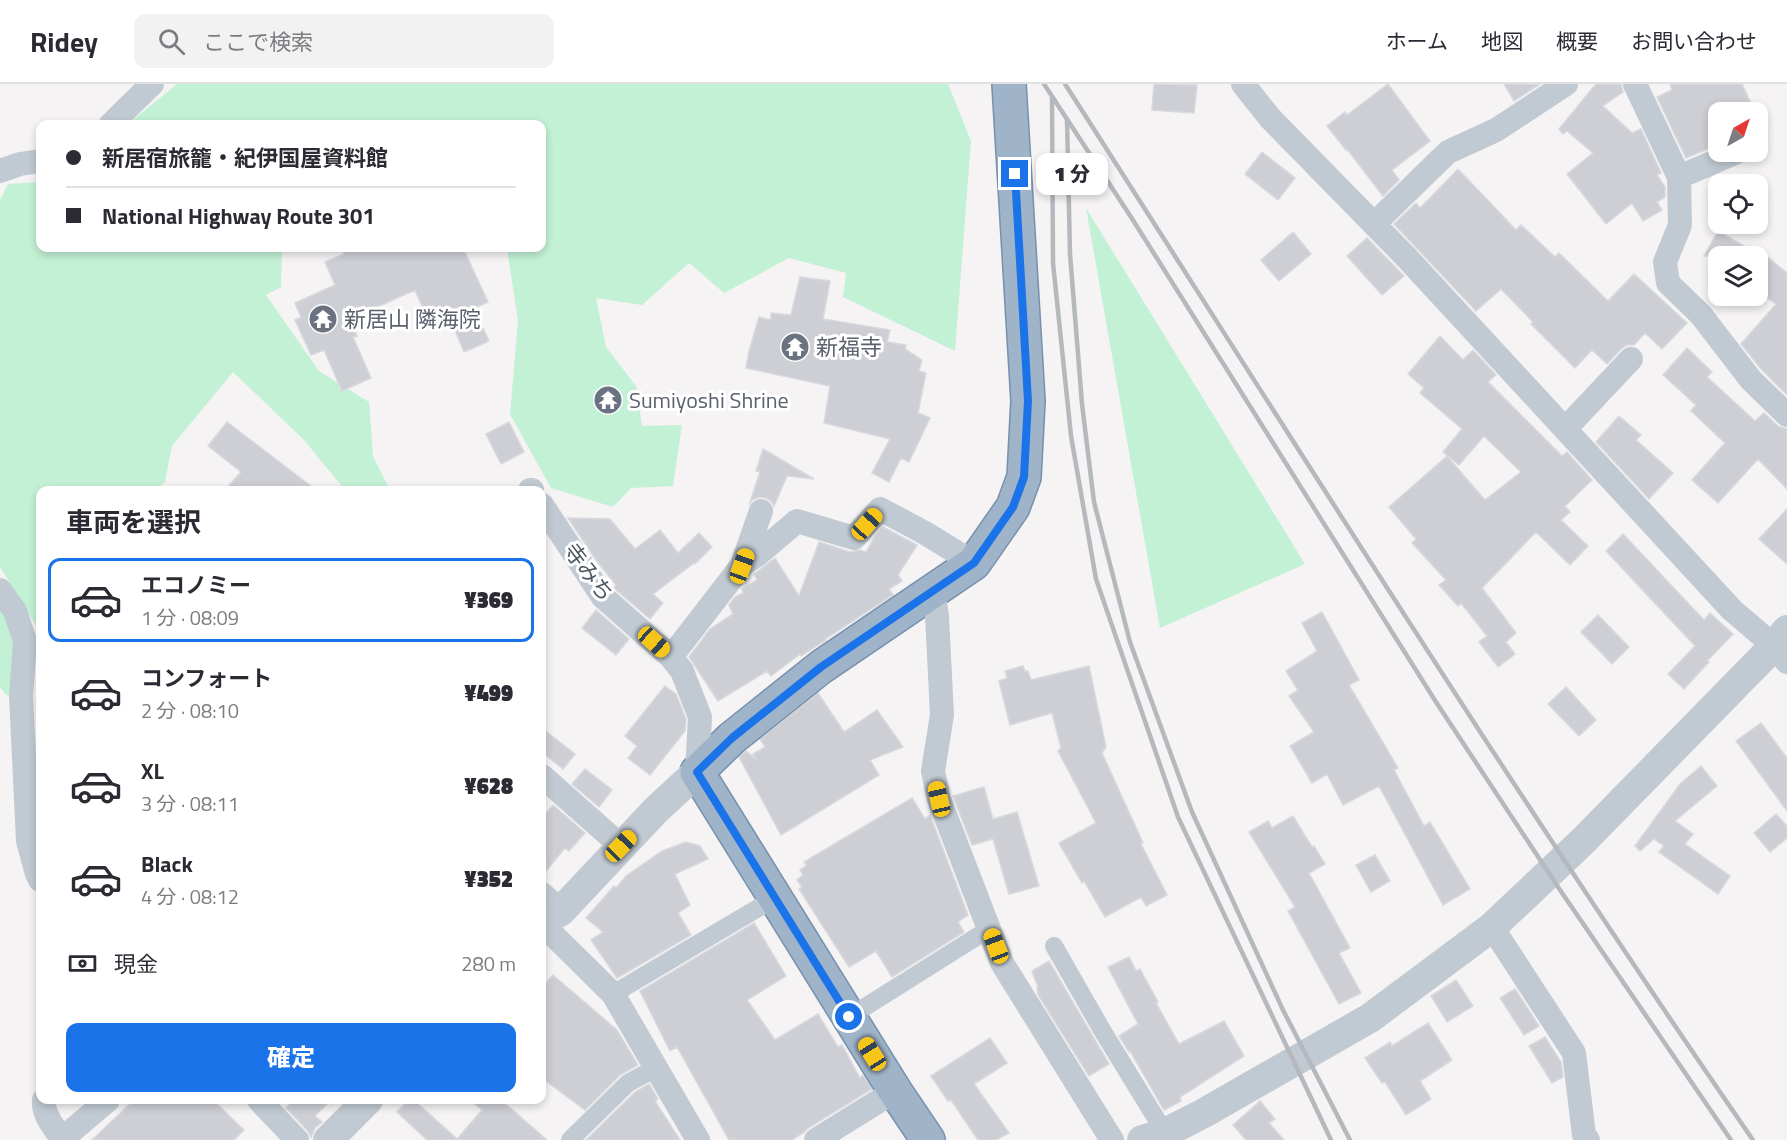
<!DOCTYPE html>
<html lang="ja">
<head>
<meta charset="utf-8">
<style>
	body { margin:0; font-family:"Titillium Web","Noto Sans JP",sans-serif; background:#f2f2f3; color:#2b2b33; height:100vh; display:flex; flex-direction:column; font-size:22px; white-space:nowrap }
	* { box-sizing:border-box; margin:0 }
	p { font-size:20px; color:#7c7c81 }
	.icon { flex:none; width:33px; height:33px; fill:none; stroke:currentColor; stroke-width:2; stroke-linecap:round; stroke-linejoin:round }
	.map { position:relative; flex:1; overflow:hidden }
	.details { position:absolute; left:36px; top:402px; width:510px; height:618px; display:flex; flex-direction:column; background:#fff; border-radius:12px; box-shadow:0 3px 9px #0003 }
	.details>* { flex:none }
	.hud { position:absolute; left:36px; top:36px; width:510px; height:132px; border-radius:12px; box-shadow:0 3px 9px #0003; display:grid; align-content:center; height:132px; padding:0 30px; background:#fff }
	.needle { width:39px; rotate:39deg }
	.controls { position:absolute; left:1708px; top:18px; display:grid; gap:12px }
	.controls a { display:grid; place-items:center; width:60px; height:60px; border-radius:12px; background:#fff; box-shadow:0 3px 9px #0003; font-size:30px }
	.end { position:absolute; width:27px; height:27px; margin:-14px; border:8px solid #1a73e8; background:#fff; box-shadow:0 0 0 3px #fff }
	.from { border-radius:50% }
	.bubble { position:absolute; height:42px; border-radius:12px; background:#fff; box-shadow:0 3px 9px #0003; font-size:20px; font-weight:800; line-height:42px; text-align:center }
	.car { position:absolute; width:18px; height:36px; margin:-18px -9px; border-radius:8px; box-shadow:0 0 4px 2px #0007; background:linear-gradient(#f5c518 24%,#345 0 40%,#f5c518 0 76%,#345 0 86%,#f5c518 0) }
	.hud b { display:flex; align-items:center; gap:21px; height:57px; font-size:22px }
	.hud b+b { border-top:2px solid #e1e1e2 }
	.hud i { width:15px; height:15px; background:#2b2b33 }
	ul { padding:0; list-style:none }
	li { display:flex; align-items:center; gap:18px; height:84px; margin:0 12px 9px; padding:0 18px; border:3px solid transparent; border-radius:12px }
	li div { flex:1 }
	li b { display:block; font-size:22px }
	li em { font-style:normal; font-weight:800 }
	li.current { border-color:#1a73e8 }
	li>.icon { width:54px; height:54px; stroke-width:1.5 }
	h2 { padding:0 30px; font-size:27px; line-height:72px }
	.pay { display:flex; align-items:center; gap:15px; height:66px; padding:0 30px; font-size:22px }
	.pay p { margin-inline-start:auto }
	.cta { display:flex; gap:12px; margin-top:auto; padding:12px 30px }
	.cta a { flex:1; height:69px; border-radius:12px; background:#1a73e8; color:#fff; font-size:24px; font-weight:800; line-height:69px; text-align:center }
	header { display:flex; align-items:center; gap:36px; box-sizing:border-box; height:84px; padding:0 30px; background:#fff; border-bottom:2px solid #e1e1e2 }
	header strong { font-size:28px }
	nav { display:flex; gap:33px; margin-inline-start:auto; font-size:21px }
	.search { width:420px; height:54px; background:#f2f2f3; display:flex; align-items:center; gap:15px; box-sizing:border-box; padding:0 21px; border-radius:12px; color:#7c7c81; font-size:22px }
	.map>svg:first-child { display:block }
	.green { fill:#c3f1d5 }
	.building { fill:#cdcfd5; stroke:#d7d9de; stroke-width:1.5 }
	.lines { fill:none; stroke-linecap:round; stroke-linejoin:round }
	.trunk-casing { stroke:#7690ad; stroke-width:36 }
	.pedestrian { stroke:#c1cad2; stroke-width:18 }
	.minor { stroke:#c1cad2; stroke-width:24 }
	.tertiary { stroke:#c1cad2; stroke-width:30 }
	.trunk { stroke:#9fb4c9; stroke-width:33 }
	.rail { stroke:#b5b8bd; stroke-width:4.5 }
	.route { stroke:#1a73e8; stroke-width:8 }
	.labels { text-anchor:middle; stroke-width:6; stroke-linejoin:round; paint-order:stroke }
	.worship-label { font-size:22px; fill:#5b616d; stroke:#fff; text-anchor:start }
	.street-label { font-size:22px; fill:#4a5661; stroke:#fff }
</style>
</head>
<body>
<header>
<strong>Ridey</strong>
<div class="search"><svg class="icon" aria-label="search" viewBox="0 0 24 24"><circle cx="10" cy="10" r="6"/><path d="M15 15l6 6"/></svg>ここで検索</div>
<nav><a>ホーム</a><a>地図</a><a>概要</a><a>お問い合わせ</a></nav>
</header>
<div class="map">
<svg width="1787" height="1056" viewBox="0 0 1787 1056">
	<rect width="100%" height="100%" fill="#f5f3f3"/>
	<path class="green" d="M177,0H948L971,57L955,267L843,213L846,189L789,174L724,209L689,179L642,221L596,214L606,263L636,302L642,342L682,341L673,402L631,404L613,423L551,404L510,330L518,237L507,164H542V40H128Z
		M40,98V164H282L281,203L266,211L319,287L369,318L373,372L390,406H345L304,356L233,288L172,362L165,398L155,406H40V548L0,483V116L8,100Z
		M1086,124L1305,480L1160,544Z
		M0,506L15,527L21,612L6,611L0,603Z
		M40,553V705L35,667Z"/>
	<path class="building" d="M1154,0L1197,1L1194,29L1152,26Z
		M1388,0L1430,57L1392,86L1399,96L1383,112L1347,65L1346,66L1327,42L1345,28L1347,31Z
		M1504,0H1540L1514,17Z
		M1596,0H1621L1623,8L1603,22L1632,49L1641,45L1661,89L1657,91L1665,103V113L1657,118L1662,126L1643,137L1632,119L1606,140L1567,90L1593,69L1567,47L1563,50L1559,45Z
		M1670,0H1742L1755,28H1719V60L1686,74L1657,13L1672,6Z
		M1262,68L1295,94L1278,116L1245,90Z
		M1458,85L1516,146L1521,141L1555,173L1559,169L1608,217L1634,190L1687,239L1662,265L1645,249L1634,261H1627L1621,265L1607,280L1592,266L1575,284L1531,240L1533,238L1501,205L1476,227L1394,140L1416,119L1420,124Z
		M1718,147L1765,174L1766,172L1787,189V311L1762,286L1741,260L1776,220L1758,207V172H1704Z
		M1293,148L1311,170L1279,197L1261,176Z
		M1367,154L1404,192L1382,211L1347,172Z
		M341,164H463L488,218L474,224L489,257L464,268L451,237L438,243L432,229L426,231L415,206L350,235L357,252L353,253L371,294L342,307L324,266L311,271L295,236L301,233L295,219L335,201L325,178L344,170Z
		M800,193L830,197L823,235L890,246L887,258L906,261L905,265L922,276L919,287L926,289L918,329L930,334L909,378L901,374L889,398L872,389L890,355L824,339L830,302L746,284L749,267L759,233L771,236V229L791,231Z
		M1440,252L1463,276L1473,266L1496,291L1488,298L1562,372L1567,368L1592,396L1565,422L1570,428L1561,436L1588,462L1570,481L1536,448L1482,504L1516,549L1506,558L1515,570L1498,583L1479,558L1487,552L1461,519L1458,522L1439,501L1446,496L1412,459L1416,455L1389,423L1447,372L1485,416L1521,388L1484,352L1459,381L1443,368L1462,345L1420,309L1424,304L1408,290Z
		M1687,264L1712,288L1707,293L1755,337L1764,329L1778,342L1787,345V405L1758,375L1718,419L1692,396L1725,359L1691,327L1696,321L1663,291Z
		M1619,332L1641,351L1636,356L1673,389L1649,415L1596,358Z
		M227,338L316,406H225L241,388L208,362Z
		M509,338L524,368L501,380L486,350Z
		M763,365L814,395L787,392L774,422L771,417L766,414L759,413L752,416L749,421L760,388L756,387Z
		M1787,425V480L1759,455Z
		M568,434L610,435L635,465L660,446L678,469L699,449L712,463L695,480L694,479L653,510L663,519L650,535L614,504L616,501L596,476Z
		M883,443L917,461L898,491L902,497L889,505L893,511L825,555L826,556L801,572L800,570L771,592L767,587L718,617L689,573L710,545L733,530L729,521L735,513L743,509L742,505L757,496L754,490L775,474L799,512L819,458L850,468L860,466L866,468L876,451Z
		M1623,450L1704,536L1710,529L1733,550L1707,577L1709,578L1684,605L1668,590L1695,562L1606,467Z
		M596,526L629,555L616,571L582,544Z
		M1322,528L1359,596L1349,601L1398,684L1394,686L1424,742L1430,738L1470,805L1443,821L1379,702L1343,721L1327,690L1312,699L1290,662L1314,648L1289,612L1298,606L1286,587L1317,567L1302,539Z
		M1598,531L1629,563L1612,580L1581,548Z
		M1023,582L1025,587H1028L1031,596L1089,582L1106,663L1102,669L1143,759L1141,760L1167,811L1146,822L1141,813L1105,833L1084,797L1082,799L1059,759L1096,739L1058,667L1061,664L1052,629L1010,641L999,597L1007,594L1005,587Z
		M665,602L676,610L686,635L685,647L650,691L628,674L637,662L625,652Z
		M1566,603L1596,636L1579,652L1548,620Z
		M818,609L844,648L877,626L903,663L870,676L879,691L781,751L739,673L746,667L757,676L753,670L765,663L760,655Z
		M1761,639L1787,674V727L1736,657Z
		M542,644L575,670L563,685L542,668Z
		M1701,682L1717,702L1675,737L1693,750L1685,760L1730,792L1718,810L1659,768L1664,762L1654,755L1640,767L1635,762L1680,700Z
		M585,685L612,706L599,723L572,700Z
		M984,703L993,735L1017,728L1039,802L1009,810L993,755L972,761L953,712Z
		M912,714L925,735L930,731L968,831L958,838L964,848L892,893L876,867L849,883L799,805L802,803L797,796L803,791L800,786L807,781L804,778Z
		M553,721L585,749L569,767L565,764L542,792V734Z
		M1776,730L1787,742V754L1770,768L1754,749Z
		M1293,732L1312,763L1314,762L1325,780L1309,789L1350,864L1339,869L1361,909L1339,920L1288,827L1295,823L1249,748L1268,737L1272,744Z
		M686,758L700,762L708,775L675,790L690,821L678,829L691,851L617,894L591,856L603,848L586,834L614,802L616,804L626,792L662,767Z
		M1375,771L1390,797L1371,808L1356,781Z
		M754,839L786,892L747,916L775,956L818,930L838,963L842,961L860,994L863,991L872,1005L808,1044L803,1049L792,1056H729L677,963L670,967L640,907Z
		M1129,873L1136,887L1140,885L1158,918L1156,919L1179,960L1224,937L1244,972L1180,1013L1181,1017L1164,1026L1130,967L1129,968L1119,952L1138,940L1108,883Z
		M1049,877L1109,980L1089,992L1038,911L1037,904L1038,903L1032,887Z
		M553,891L617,946L638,981L620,991L585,1026L542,994V903Z
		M1456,896L1473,922L1447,938L1431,912Z
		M1515,905L1539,942L1524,951L1500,914Z
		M1428,939L1452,976L1420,997L1431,1015L1406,1031L1385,998L1382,999L1365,974L1390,958L1392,962Z
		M1545,953L1561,978L1563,993L1552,999L1529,962Z
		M990,954L1007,979L974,1000L1009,1049L996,1056H978L951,1016L948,1017L931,992Z
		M649,1000L658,1015L655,1017L680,1056H586L635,1008Z
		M134,1016H213L244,1046L234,1056H92Z
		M294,1016H331L315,1032L322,1038L315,1044L311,1053L307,1046L286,1024Z
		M408,1016H414L457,1055L482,1026L470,1016H501L547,1056H427L397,1028Z
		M1260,1017L1275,1035L1269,1039L1284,1056H1246L1233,1041Z"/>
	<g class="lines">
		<g class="trunk-casing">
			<path id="trunk" d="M928,1056L895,1007L697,688L732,654L821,583L974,479L1013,423L1024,393L1028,317L1009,0"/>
		</g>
		<path class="pedestrian" d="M1054,862L1102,946L1165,1049
			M613,910L775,814
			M849,933L989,845
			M570,1056L628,999L656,984"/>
		<path class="minor" d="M1243,0L1270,34L1408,175L1732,526L1774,562L1787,578
			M1635,0L1679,93L1680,141L1665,178L1668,199L1701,231L1751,296L1787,331
			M111,40L152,0
			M0,87L20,80L40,77
			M1679,93L1737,68
			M1374,140L1448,68L1496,46L1566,0
			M1566,344L1631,275
			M530,406H532
			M542,421L603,513L671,573L682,587L700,633L697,688
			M742,481L757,471L797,437L854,454L880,425L925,449L974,479
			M0,506L15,527L25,557L21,612L28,757L37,790L40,796
			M933,506L937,532L942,631L933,687L939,715L1002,879L1112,1056
			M671,573L742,481L761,427
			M542,692L621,762
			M542,810L561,827
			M542,840L613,910L698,1056
			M1492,843L1574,969L1584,1051L1588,1056
			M44,1016C42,1030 55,1045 63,1056
			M259,1016L297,1056
			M61,1056L108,1016
			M816,1056L895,1007"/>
		<path class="tertiary" d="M542,838L561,827L656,726L697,688
			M328,1056L368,1016
			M1142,1056L1165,1049L1204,1029L1370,934L1492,843L1583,757L1774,562L1787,546"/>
		<use href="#trunk" class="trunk"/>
		<path class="rail" d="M1044,0L1131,133L1436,618L1558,803L1731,1056
			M1065,0C1292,354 1514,710 1753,1056
			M1052,12L1053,179L1071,352L1096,495L1178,733L1331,1056
			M1067,36L1070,170L1082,320L1094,418L1130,558L1192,728L1283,926L1350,1056"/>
	</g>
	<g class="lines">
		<path class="route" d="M849,933L697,688L732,654L821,583L974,479L1013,423L1024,393L1028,317L1015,90"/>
	</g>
	<defs>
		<g id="temple-disc" transform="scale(1.5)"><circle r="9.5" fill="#6b7280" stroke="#fff"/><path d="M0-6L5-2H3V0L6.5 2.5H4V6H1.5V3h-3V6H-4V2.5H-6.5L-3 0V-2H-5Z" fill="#fff"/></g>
	</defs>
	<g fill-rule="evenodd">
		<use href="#temple-disc" x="323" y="235"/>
		<use href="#temple-disc" x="795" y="263"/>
		<use href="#temple-disc" x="608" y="316"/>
	</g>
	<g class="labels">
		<g class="worship-label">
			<text x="344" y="243">新居山 隣海院</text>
			<text x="816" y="271">新福寺</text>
			<text x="629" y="324">Sumiyoshi Shrine</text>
		</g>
		<g class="street-label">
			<text transform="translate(589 488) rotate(53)" y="8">寺みち</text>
		</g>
	</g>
</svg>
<div class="controls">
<a><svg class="needle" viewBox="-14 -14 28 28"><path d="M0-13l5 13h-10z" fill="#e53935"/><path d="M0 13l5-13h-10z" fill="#7c7c81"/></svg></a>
<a><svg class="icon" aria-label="locate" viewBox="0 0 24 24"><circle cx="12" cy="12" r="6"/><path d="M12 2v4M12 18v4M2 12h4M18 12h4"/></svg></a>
<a><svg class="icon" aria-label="layers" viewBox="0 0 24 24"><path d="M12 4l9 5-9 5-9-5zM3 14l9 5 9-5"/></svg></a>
</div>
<i class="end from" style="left:849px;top:933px"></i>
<i class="end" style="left:1015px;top:90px"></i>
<div class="bubble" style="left:1036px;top:69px;width:72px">1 分</div>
<i class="car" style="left:867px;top:440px;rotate:42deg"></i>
<i class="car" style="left:742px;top:482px;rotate:20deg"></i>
<i class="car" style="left:654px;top:558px;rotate:132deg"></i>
<i class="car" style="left:939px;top:715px;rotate:347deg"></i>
<i class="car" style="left:621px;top:762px;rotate:44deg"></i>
<i class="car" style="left:996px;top:862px;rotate:339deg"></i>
<i class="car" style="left:872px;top:970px;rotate:328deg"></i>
<div class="hud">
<b><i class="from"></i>新居宿旅籠・紀伊国屋資料館</b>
<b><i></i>National Highway Route 301</b>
</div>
<section class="details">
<h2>車両を選択</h2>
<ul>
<li class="current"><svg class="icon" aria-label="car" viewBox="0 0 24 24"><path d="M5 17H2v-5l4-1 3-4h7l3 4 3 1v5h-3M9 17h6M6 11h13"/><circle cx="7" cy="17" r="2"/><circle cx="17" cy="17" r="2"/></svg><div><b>エコノミー</b><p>1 分 · 08:09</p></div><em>¥369</em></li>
<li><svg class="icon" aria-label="car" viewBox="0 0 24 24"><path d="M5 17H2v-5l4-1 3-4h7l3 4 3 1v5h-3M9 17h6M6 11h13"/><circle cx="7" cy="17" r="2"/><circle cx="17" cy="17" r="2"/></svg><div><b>コンフォート</b><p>2 分 · 08:10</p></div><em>¥499</em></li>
<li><svg class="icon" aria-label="car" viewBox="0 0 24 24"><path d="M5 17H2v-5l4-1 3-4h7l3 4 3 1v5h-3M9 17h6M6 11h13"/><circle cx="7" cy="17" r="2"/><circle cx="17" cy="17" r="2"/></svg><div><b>XL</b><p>3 分 · 08:11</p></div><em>¥628</em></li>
<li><svg class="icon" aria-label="car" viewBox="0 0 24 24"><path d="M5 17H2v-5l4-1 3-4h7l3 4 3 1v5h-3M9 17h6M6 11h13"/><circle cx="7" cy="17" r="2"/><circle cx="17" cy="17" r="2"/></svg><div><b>Black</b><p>4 分 · 08:12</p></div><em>¥352</em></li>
</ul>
<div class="pay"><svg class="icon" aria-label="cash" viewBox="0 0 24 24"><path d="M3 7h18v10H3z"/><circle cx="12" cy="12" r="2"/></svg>現金<p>280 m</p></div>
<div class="cta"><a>確定</a></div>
</section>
</div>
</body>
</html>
